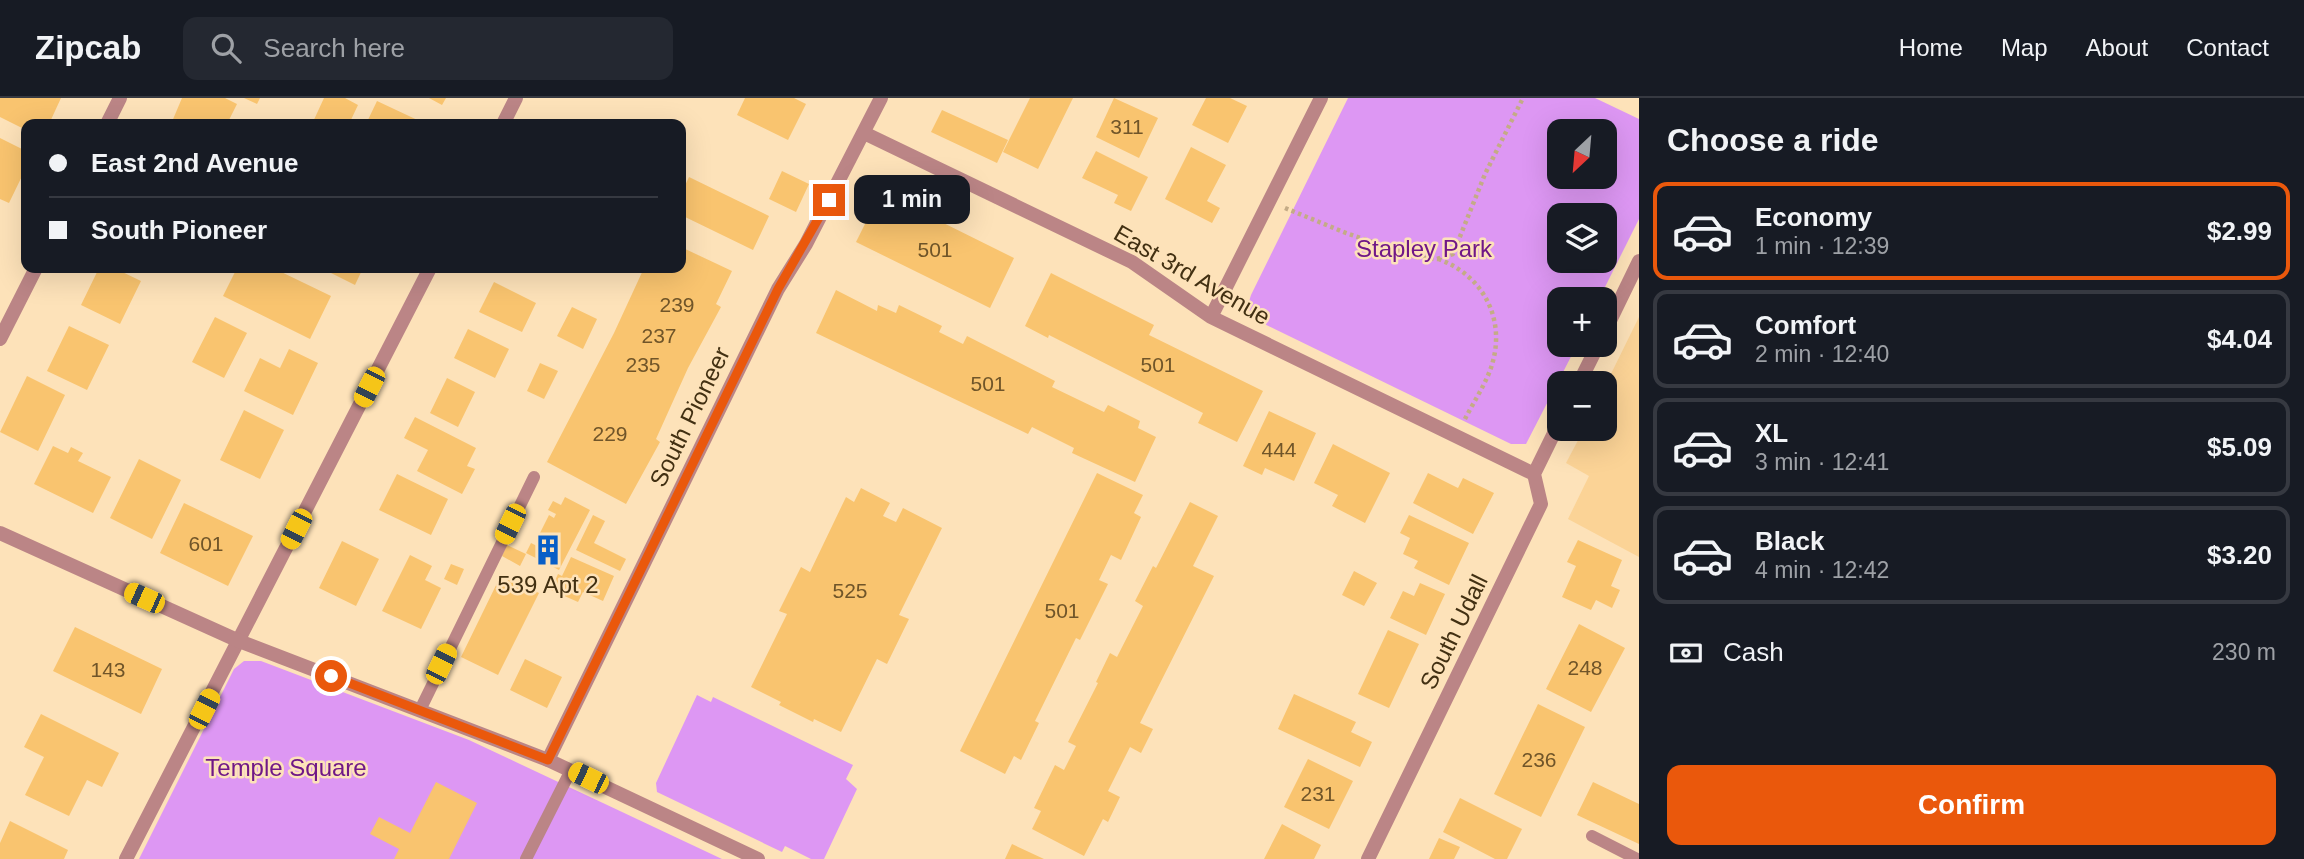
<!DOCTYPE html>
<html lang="en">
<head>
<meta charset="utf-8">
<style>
	body { margin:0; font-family:Helvetica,sans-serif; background:#242831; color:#f1f3f6; height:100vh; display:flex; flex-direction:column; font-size:26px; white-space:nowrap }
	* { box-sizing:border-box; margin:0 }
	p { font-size:23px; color:#9ea1a6 }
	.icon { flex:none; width:38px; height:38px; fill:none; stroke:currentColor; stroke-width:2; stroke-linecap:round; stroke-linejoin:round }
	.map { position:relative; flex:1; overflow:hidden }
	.panel { display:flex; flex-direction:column; background:#171b24; width:665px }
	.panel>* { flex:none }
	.guide { position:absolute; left:21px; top:21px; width:665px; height:154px; border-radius:14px; box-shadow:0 7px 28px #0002; display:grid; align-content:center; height:154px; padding:0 28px; background:#171b24 }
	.needle { width:46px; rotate:206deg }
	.buttons { position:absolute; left:1547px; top:21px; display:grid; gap:14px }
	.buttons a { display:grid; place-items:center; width:70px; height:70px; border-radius:14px; background:#171b24; box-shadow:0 7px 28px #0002; font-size:35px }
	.end { position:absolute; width:32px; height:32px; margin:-16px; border:9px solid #ea580c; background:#fff; box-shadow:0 0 0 4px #fff }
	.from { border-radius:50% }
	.bubble { position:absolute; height:49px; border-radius:14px; background:#171b24; box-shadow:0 7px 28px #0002; font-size:23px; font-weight:700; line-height:49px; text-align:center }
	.car { position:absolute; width:21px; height:42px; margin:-21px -10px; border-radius:9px; box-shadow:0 0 5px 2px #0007; background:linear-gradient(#f5c518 24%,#345 0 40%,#f5c518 0 76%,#345 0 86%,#f5c518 0) }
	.guide b { display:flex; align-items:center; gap:24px; height:66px; font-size:26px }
	.guide b+b { border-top:2px solid #363941 }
	.guide i { width:18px; height:18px; background:#f1f3f6 }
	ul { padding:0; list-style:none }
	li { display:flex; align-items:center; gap:21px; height:98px; margin:0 14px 10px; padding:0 14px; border:4px solid #363941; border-radius:14px }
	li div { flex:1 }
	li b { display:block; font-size:26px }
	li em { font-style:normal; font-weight:700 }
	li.current { border-color:#ea580c }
	li>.icon { width:63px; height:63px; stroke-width:1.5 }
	h2 { padding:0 28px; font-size:32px; line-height:84px }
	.pay { display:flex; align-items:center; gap:18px; height:77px; padding:0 28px; font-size:26px }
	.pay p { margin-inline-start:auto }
	.primary-button { display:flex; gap:14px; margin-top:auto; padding:14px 28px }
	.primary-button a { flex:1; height:80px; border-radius:14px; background:#ea580c; color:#fff; font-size:28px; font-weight:700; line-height:80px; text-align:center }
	header { display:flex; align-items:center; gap:42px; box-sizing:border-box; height:98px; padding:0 35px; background:#171b24; border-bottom:2px solid #363941 }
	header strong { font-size:33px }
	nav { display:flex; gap:38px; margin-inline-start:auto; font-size:24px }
	.search { width:490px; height:63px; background:#242831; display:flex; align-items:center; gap:18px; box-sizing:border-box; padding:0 24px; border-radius:14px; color:#9ea1a6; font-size:26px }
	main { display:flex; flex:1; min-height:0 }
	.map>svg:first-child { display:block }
	.built { fill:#fbd396 }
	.green { fill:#dd97f3; fill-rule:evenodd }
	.building { fill:#f9c46f }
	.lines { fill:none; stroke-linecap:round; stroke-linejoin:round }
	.path { stroke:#c4ab86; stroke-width:4.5; stroke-dasharray:3.5 3.5; stroke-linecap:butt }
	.service { stroke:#bb8586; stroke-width:12 }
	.minor { stroke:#bb8586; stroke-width:14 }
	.tertiary { stroke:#bb8586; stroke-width:14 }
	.route { stroke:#ea580c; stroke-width:9 }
	.labels { text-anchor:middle; stroke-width:5; stroke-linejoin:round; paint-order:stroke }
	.number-label { font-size:21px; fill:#705529 }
	.park-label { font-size:24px; fill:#701787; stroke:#fde2b9 }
	.street-label { font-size:24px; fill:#423012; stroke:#fde2b9 }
	.poi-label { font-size:24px; fill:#423012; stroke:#fde2b9 }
</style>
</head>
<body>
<header>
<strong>Zipcab</strong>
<div class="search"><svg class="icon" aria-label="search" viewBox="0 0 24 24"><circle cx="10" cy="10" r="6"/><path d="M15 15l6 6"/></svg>Search here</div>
<nav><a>Home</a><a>Map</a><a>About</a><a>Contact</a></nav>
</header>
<main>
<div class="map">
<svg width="1639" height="761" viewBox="0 0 1639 761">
	<rect width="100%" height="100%" fill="#fde2b9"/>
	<path class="built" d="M1639,219V459L1568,421L1589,378L1566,365L1584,331H1605V288Z"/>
	<path class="green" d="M1348,0H1595L1639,21V121L1599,201H1559V247H1577L1526,346H1511L1258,223C1248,215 1247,209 1251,197ZM1559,33H1605V79H1559ZM1605,117V163H1559V117Z
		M244,563H261L469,642L722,761H139L234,571Z
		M697,597L711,604L713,599L853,667L846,681L857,691L824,761H811L785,748L782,754L657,694L656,685Z"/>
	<path class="building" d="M0,0H61L49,26H26V32L0,19Z
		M182,0H225L237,6L227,26H171Z
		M244,0H260L257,6Z
		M324,0H345L358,7L349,26H312Z
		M429,0H446L442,7Z
		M745,0H794L806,6L788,42L737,17Z
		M1030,0H1073L1038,71L1003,54Z
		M1114,0L1158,20L1139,60L1096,39Z
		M1206,0H1230L1247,8L1228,45L1192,27Z
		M377,3L426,26H366Z
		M942,12L1008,42L997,65L931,34Z
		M0,40L26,53V70L9,105L0,101Z
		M1191,49L1226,67L1207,103L1220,110L1212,125L1165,101Z
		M1096,53L1148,79L1131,113L1114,105L1118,97L1082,80Z
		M782,73L809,86L796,114L769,101Z
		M689,79L769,118L753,152L681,117V96Z
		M881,94L1014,160L990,210L856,144Z
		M681,149L732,173L716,206L721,209L688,270L656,341L660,344L626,406L547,364L614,235L644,170H681Z
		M99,170H114L141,183L120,226L81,207Z
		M237,170H273L331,198L310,241L223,198Z
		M321,170H363L355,187Z
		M1051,175L1154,227L1149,237L1263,293L1237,344L1198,325L1203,315L1049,237L1048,240L1025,228Z
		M494,184L536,205L522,234L479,214Z
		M836,192L877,213L878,207L896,215L899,207L942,228L939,234L963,246L967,238L1055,283L1052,289L1104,314L1108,307L1140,323L1138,330L1156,339L1135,384L1072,355L1074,350L1032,329L1028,336L816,235Z
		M572,209L597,221L583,251L557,238Z
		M215,219L247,235L224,280L192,264Z
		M69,228L109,247L87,292L47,273Z
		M468,231L509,251L495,280L454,260Z
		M289,251L318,265L293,317L244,293L260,260L280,270Z
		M540,265L558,273L544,301L527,293Z
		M27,278L65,297L38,353L0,334Z
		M447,280L475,294L458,329L430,315Z
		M244,312L284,332L260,381L220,362Z
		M1269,313L1316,335L1294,383L1265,370L1262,377L1243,368Z
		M415,319L476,350L467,368L475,371L462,396L417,373L428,352L404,340Z
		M1333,346L1390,375L1365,425L1332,408L1338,397L1314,385Z
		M53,348L68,355L71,349L83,355L78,363L111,379L93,415L34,386Z
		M139,361L181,382L152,441L110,420Z
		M1097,375L1143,397L1134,415L1141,419L1121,462L1111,457L1099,482L1108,486L1080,542L1076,540L1035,623L1039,625L1021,662L1014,658L1005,676L960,653Z
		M1428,375L1458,390L1463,380L1494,395L1473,436L1413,405Z
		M397,376L448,401L431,437L379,412Z
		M861,390L890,405L883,418L896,424L903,410L942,430L899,517L909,521L887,566L877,561L841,634L814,621L813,624L779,607L781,604L751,589L787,516L779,513L801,469L810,474L846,399L854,404Z
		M565,399L590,412L559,472L526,455L531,445L539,449L544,440L539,437L549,417L554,420L556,416L548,412L553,403L561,407Z
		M1190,404L1218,418L1193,468L1214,478L1140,625L1153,631L1141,655L1130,649L1108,693L1120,699L1108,724L1103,721L1084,758L1032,731L1041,713L1034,710L1055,667L1064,672L1076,648L1068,644L1098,585L1096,584L1110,555L1117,559L1143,508L1135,503L1153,468L1156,470Z
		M184,405L253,438L228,488L160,455Z
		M593,417L605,423L594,445L626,461L620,473L576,452Z
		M1409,417L1469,445L1449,487L1414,470L1418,463L1403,456L1410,440L1400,435Z
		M1578,442L1622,462L1611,488L1620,492L1612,510L1596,502L1591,512L1562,499L1576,468L1567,464Z
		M342,443L379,461L356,508L319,490Z
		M507,447L526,456L520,468L502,458Z
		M410,457L432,468L425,482L441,490L421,531L382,513Z
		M571,459L614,478L603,503L583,494L578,504L551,492L558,476L562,478Z
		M451,466L464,471L457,487L444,481Z
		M1354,473L1377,485L1364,508L1342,497Z
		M501,477L539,495L498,577L461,559Z
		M1420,485L1445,496L1426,537L1390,520L1403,493L1414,498Z
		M1579,526L1625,550L1591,614L1546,591Z
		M75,529L162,571L141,616L53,573Z
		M1388,532L1419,546L1389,610L1358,596Z
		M525,561L562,579L547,610L510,592Z
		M1294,596L1356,624L1351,634L1372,644L1360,669L1278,631Z
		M1538,606L1585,629L1541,719L1494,696Z
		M41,616L119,655L102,689L87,682L69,718L25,697L44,659L24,649Z
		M1308,661L1353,683L1329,731L1284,709Z
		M436,684L477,705L449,761H394L399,751L370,736L379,719L410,735Z
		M1593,684L1639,706V746L1577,717Z
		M1460,700L1522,731L1507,761H1495L1443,734Z
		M10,723L68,752L64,761H0V745Z
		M1282,726L1321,747L1314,761H1264Z
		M1439,740L1460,749L1454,761H1429Z
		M1012,746L1044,761H1005Z"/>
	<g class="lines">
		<path class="path" d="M1285,110L1346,135L1416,159L1437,161L1453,156L1485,76L1523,0
			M1438,161C1481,176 1505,218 1493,263C1488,283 1474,303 1465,321"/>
		<path class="service" d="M420,612L534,379
			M1592,738L1637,761
			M526,761L571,672"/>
		<path class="minor" d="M107,26L120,0
			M503,26L516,0
			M864,35L1132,164L1211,219L1534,376
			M1211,219L1321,0
			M1605,233L1639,163
			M0,241L36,170
			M1579,285L1598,247
			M548,662L778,191L806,146L881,0
			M126,761L430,170
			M1368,761L1541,406L1534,376L1559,325"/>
		<path class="tertiary" d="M0,435L239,543L548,662L758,761"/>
	</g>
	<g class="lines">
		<path class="route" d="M331,578L548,662L778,191L829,102"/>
	</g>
	<defs>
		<g id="building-bare" transform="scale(2.415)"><path d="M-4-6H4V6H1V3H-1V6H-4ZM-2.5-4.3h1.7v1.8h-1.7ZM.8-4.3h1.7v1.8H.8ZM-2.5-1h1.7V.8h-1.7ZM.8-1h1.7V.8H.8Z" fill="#085ec7" stroke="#fde2b9" stroke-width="2.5" paint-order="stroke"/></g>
	</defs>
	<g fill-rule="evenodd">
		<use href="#building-bare" x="548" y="452"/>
	</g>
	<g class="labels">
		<g class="number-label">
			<text x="1127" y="36">311</text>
			<text x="935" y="159">501</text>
			<text x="677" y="214">239</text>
			<text x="659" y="245">237</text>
			<text x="643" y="274">235</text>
			<text x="1158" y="274">501</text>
			<text x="988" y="293">501</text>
			<text x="610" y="343">229</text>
			<text x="1279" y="359">444</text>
			<text x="206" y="453">601</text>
			<text x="850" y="500">525</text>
			<text x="1062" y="520">501</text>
			<text x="1585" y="577">248</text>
			<text x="108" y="579">143</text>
			<text x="1539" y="669">236</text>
			<text x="1318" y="703">231</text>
		</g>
		<g class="park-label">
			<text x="1424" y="159">Stapley Park</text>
			<text x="286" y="678">Temple Square</text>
		</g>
		<g class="street-label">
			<text transform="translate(1192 177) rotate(30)" y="8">East 3rd Avenue</text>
			<text transform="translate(690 319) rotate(-64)" y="8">South Pioneer</text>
			<text transform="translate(1454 534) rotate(-64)" y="8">South Udall</text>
		</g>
		<g class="poi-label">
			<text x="548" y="495">539 Apt 2</text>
		</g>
	</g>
</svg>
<div class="buttons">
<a><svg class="needle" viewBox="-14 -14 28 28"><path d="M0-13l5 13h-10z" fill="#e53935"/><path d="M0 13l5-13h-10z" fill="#9ea1a6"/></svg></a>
<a><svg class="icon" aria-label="layers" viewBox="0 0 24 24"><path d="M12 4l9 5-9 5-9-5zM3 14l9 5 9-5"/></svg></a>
<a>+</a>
<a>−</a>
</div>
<i class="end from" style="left:331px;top:578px"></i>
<i class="end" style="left:829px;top:102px"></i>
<div class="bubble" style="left:854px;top:77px;width:116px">1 min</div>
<i class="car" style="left:369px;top:289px;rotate:207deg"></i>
<i class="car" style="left:510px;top:426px;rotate:206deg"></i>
<i class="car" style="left:296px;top:431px;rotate:207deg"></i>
<i class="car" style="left:144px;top:500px;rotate:294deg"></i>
<i class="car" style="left:441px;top:566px;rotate:26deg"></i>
<i class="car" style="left:204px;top:611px;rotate:27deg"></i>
<i class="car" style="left:588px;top:680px;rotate:296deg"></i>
<div class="guide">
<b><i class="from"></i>East 2nd Avenue</b>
<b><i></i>South Pioneer</b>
</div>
</div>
<section class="panel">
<h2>Choose a ride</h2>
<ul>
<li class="current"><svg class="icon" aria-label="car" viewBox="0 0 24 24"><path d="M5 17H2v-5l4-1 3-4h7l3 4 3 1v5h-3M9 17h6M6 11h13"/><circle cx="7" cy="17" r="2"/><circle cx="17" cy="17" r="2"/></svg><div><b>Economy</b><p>1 min · 12:39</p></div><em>$2.99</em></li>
<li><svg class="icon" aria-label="car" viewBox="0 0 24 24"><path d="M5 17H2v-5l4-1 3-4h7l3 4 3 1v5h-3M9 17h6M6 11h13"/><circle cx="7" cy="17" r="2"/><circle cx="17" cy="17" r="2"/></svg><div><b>Comfort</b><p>2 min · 12:40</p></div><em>$4.04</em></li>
<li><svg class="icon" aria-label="car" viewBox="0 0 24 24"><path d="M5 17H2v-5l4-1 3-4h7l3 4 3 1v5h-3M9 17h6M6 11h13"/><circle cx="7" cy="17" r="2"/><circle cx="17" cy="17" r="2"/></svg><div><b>XL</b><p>3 min · 12:41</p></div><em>$5.09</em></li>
<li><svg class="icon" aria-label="car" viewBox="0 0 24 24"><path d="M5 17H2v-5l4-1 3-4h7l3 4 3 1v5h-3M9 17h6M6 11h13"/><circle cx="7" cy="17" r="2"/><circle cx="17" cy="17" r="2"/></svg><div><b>Black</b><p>4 min · 12:42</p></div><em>$3.20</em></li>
</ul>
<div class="pay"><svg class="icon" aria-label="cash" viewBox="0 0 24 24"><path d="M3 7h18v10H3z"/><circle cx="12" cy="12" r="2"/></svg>Cash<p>230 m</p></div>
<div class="primary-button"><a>Confirm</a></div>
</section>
</main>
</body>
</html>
